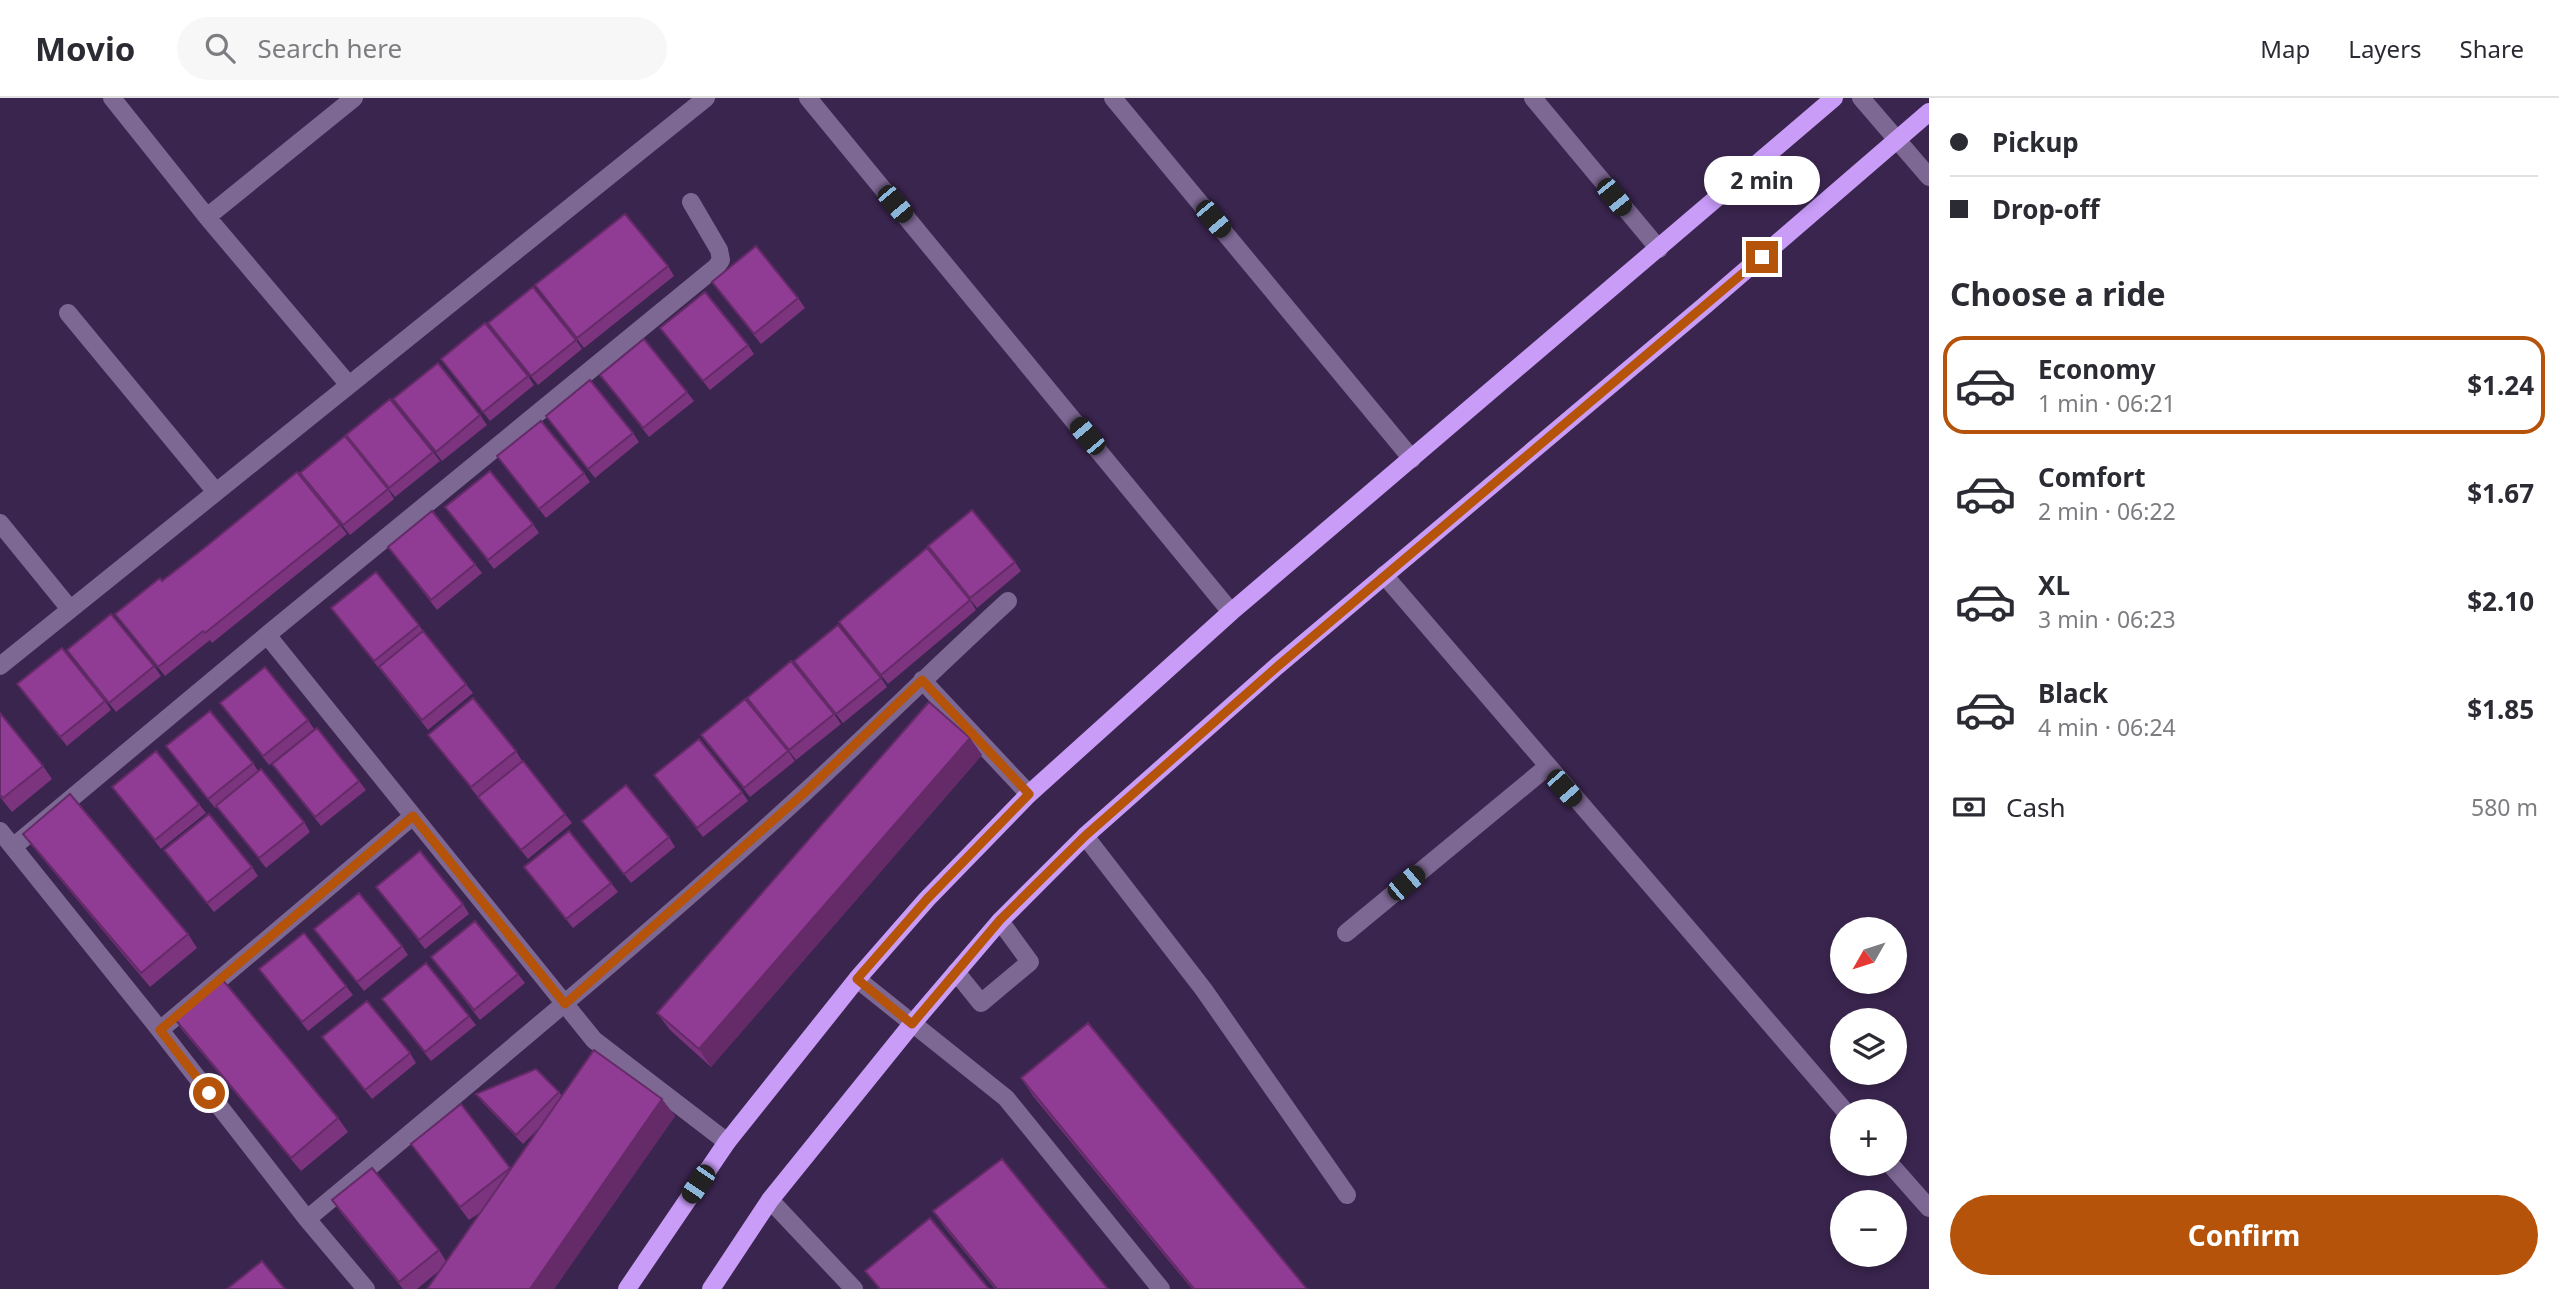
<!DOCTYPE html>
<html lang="en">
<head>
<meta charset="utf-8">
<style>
	body { margin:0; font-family:"Noto Sans",sans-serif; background:#f7f7f7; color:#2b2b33; height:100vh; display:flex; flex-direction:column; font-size:26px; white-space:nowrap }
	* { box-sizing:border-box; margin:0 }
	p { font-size:23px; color:#7c7c81 }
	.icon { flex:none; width:38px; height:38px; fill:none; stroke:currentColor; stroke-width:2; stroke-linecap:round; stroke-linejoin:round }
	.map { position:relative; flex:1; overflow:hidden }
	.panel { display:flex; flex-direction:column; background:#fff; width:630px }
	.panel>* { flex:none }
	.hud { display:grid; align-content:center; height:154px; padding:0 21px; background:#fff }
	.needle { width:46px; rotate:231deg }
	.controls { position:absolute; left:1830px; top:819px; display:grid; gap:14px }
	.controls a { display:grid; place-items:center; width:77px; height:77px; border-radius:50%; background:#fff; box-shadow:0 4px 10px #0003; font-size:35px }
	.end { position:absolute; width:32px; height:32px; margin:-16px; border:9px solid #b45309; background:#fff; box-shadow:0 0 0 4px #fff }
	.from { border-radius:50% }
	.bubble { position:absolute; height:49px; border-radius:24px; background:#fff; box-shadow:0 4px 10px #0003; font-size:23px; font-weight:700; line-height:49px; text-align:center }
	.car { position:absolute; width:21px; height:42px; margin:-21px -10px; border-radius:9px; box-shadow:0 0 5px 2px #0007; background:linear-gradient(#222 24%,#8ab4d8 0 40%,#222 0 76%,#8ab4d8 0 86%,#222 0) }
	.hud b { display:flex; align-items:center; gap:24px; height:66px; font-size:26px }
	.hud b+b { border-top:2px solid #e1e1e2 }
	.hud i { width:18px; height:18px; background:#2b2b33 }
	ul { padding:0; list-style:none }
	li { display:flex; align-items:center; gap:21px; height:98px; margin:0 14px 10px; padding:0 7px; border:4px solid transparent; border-radius:21px }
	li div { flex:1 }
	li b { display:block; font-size:26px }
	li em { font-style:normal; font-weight:700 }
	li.selected { border-color:#b45309 }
	li>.icon { width:63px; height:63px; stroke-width:1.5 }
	h2 { padding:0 21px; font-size:32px; line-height:84px }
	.pay { display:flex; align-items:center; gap:18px; height:77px; padding:0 21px; font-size:26px }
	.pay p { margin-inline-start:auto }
	.action { display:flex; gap:14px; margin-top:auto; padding:14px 21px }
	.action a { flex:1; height:80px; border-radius:42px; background:#b45309; color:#fff; font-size:28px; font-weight:700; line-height:80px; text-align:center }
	header { display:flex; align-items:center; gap:42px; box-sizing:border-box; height:98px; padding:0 35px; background:#fff; border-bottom:2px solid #e1e1e2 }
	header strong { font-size:33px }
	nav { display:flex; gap:38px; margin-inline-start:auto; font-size:24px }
	.search { width:490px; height:63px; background:#f7f7f7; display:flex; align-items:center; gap:18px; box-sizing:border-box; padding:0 24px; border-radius:38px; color:#7c7c81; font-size:26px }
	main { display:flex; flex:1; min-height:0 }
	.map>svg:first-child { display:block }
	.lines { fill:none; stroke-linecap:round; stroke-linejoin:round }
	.minor { stroke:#7d6894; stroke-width:18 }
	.major { stroke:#c99cf8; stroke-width:18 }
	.wall { fill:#7c347f }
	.shaded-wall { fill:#652a68 }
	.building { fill:#903c94; stroke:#652a68; stroke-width:2 }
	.route { stroke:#b45309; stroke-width:9 }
</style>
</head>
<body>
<header>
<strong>Movio</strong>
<div class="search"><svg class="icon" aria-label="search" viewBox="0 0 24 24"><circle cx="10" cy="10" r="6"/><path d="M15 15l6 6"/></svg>Search here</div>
<nav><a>Map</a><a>Layers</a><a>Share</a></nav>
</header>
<main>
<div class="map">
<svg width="1929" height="1191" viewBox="0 0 1929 1191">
	<rect width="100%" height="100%" fill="#3a254e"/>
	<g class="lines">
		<path class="minor" d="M112,0L207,119L349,287
			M808,0L1231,514
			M1113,0L1412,361
			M1533,0L1659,151
			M1861,0L1929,79
			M207,119L354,0
			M68,215L216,394
			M0,425L70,511
			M1384,477L1845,1013
			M267,537L594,942L727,1044
			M0,568L706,0
			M922,582L1029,696
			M0,733L160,932L307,1121L366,1191
			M1085,738L1204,892L1347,1097
			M13,749L267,537L716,169L721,162L719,152L691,104
			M1346,835L1547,669
			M956,874L981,905L1030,864L1000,823
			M857,881L1006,1000L1161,1191
			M160,932L413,718
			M1890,1066L1929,1110
			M770,1102L854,1191
			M307,1121C474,982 642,843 803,696C872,633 938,567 1008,503"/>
		<path class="major" d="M627,1191L727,1044L857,881L927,801L1029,696L1231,514L1834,0
			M711,1191L770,1102L912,926L1000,823L1085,738L1277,568L1703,209L1929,14"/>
	</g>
	<path class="wall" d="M668,168L674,178L584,250L535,187Z
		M712,184L798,200L805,210L761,246Z
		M488,225L576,242L582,251L538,287Z
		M660,230L748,247L754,256L710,292Z
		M441,261L528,278L534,287L490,323Z
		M600,277L687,294L694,303L649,339Z
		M393,301L480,317L487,327L442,363Z
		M546,318L633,335L639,344L595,380Z
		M346,337L433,354L440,363L395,399Z
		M497,358L584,375L590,384L546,420Z
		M300,375L388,391L394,401L350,437Z
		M445,409L533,426L539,435L494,471Z
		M340,427L347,436L212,545L210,542L165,578L115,516L162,483Z
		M928,448L1015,464L1021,473L977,510Z
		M388,449L475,466L482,475L437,512Z
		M376,474L473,595L428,632L331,510Z
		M970,502L976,512L888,586L839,524Z
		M67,552L154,568L161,578L116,614Z
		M794,563L881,580L887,589L843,625Z
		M17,586L105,603L111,612L67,648Z
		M747,600L834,616L841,626L796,662Z
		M220,605L308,622L314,631L269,667Z
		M0,615L43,668L52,681L12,714L0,699Z
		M428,637L516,653L522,663L478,699Z
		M701,637L788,653L795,663L750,699Z
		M970,640L982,657L711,969L670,932L657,915Z
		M166,648L253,665L258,673L304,724L310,734L266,770L217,708L215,710Z
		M272,666L359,683L366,692L321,728Z
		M654,677L742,694L748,703L703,739Z
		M112,689L199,706L206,715L161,751Z
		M478,699L565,716L572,725L528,761Z
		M582,723L669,739L675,749L631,785Z
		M23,736L188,836L197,850L150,889L33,749Z
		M164,752L252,769L258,778L214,814Z
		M524,769L611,785L618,794L573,830Z
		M376,789L463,806L469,816L425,851Z
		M314,831L402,848L408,857L364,893Z
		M431,859L518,876L525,885L480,922Z
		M259,871L346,888L353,897L308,933Z
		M382,901L469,918L476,927L431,963Z
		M174,920L338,1020L348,1034L301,1073L183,933Z
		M322,939L410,955L416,965L372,1001Z
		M1021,980L1307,1191H1192L1033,998Z
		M559,994L562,998L662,1001L675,1018L554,1191H427L440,1172L417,1191H403L342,1116L332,1102L439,1152L446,1163L481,1114L469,1122L411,1046L461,1006L511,1071L541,1028L523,1046L483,1005L476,996Z
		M933,1113L1108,1191H995L945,1130Z"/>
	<path class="shaded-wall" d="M970,640L982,657L711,969L699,951Z
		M662,1001L675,1018L554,1191H530Z"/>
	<path class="building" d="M625,116L668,168L577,240L535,187Z
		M756,148L798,200L754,236L712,184Z
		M533,189L576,242L531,278L488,225Z
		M705,194L748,247L703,283L660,230Z
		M485,225L528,278L483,314L441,261Z
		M644,241L687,294L643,330L600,277Z
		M438,265L480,317L436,354L393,301Z
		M590,282L633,335L588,371L546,318Z
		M390,301L433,354L389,390L346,337Z
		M541,323L584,375L539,411L497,358Z
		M345,338L388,391L343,427L300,375Z
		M490,373L533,426L488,462L445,409Z
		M297,374L340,427L205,535L203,533L158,569L115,516L160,480L162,483L208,447Z
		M972,412L1015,464L970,500L928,448Z
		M432,413L475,466L431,502L388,449Z
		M927,450L970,502L881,577L839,524Z
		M376,474L419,527L374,563L331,510Z
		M111,516L154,568L109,605L67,552Z
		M838,527L881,580L836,616L794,563Z
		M423,533L466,586L422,622L379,569Z
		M62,550L105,603L60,639L17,586Z
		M791,563L834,616L789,652L747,600Z
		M265,569L308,622L263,658L220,605Z
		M473,600L516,653L471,689L428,637Z
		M745,601L788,653L744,690L701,637Z
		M929,604L970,640L699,951L657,915Z
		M210,613L253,665L208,701L166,648Z
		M0,615L43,668L3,700L0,697Z
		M317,630L359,683L315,719L272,666Z
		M699,641L742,694L697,730L654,677Z
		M156,653L199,706L155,742L112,689Z
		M523,663L565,716L521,752L478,699Z
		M261,671L304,724L259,760L216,708Z
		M626,687L669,739L624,776L582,723Z
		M70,696L188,836L141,875L23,736Z
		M209,716L252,769L207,805L164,752Z
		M569,733L611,785L566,821L524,769Z
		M420,753L463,806L419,842L376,789Z
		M359,795L402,848L357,884L314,831Z
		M475,823L518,876L474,912L431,859Z
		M304,835L346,888L302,924L259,871Z
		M426,865L469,918L425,954L382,901Z
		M221,880L338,1020L291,1060L174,920Z
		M367,903L410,955L365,992L322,939Z
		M1088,925L1307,1191H1194L1021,980Z
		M594,952L662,1001L530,1191H427Z
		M536,971L559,994L516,1037L476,996Z
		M461,1006L510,1070L460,1109L411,1046Z
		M1002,1061L1108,1191H997L933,1113Z
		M372,1070L439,1152L399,1184L332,1102Z
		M930,1120L989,1191H880L865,1173Z
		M262,1163L285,1191H227Z"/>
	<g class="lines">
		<path class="route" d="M209,995L160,932L413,718L565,906L803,696L922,582L1029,696L927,801L857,881L912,926L1000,822L1085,738L1278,568L1762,159"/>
	</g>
</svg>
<div class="controls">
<a><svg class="needle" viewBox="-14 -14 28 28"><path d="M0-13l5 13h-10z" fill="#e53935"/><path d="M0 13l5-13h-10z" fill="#7c7c81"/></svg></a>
<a><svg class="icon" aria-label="layers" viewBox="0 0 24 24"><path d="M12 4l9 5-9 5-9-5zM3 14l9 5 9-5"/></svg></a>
<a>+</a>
<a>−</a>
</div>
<i class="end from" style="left:209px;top:995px"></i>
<i class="end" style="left:1762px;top:159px"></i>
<div class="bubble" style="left:1704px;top:58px;width:116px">2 min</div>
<i class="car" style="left:1614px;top:99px;rotate:141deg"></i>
<i class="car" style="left:895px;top:106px;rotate:140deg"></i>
<i class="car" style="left:1213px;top:121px;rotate:140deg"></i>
<i class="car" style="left:1087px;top:338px;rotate:320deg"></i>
<i class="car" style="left:1564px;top:690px;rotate:139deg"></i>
<i class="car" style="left:1406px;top:785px;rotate:50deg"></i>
<i class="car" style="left:698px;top:1086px;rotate:214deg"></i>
</div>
<section class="panel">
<div class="hud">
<b><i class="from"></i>Pickup</b>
<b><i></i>Drop-off</b>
</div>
<h2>Choose a ride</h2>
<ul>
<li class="selected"><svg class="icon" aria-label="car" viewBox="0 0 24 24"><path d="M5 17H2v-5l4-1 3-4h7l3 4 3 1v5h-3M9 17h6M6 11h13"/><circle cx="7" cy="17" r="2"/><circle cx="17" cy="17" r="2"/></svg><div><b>Economy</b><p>1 min · 06:21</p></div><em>$1.24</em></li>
<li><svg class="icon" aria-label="car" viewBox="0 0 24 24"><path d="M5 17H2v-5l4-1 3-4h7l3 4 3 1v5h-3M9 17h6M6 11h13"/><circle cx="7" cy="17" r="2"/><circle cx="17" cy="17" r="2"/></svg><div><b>Comfort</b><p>2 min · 06:22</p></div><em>$1.67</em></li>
<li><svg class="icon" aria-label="car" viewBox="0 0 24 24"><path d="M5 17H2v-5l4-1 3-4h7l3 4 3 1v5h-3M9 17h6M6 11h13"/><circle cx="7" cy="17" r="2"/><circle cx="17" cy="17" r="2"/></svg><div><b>XL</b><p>3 min · 06:23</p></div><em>$2.10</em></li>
<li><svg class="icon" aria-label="car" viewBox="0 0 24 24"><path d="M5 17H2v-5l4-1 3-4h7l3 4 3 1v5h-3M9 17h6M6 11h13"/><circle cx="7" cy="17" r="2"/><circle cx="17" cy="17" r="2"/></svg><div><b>Black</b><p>4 min · 06:24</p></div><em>$1.85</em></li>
</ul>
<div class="pay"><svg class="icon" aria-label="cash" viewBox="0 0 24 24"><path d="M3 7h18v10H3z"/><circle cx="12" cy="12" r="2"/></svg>Cash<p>580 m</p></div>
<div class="action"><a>Confirm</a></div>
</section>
</main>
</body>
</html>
